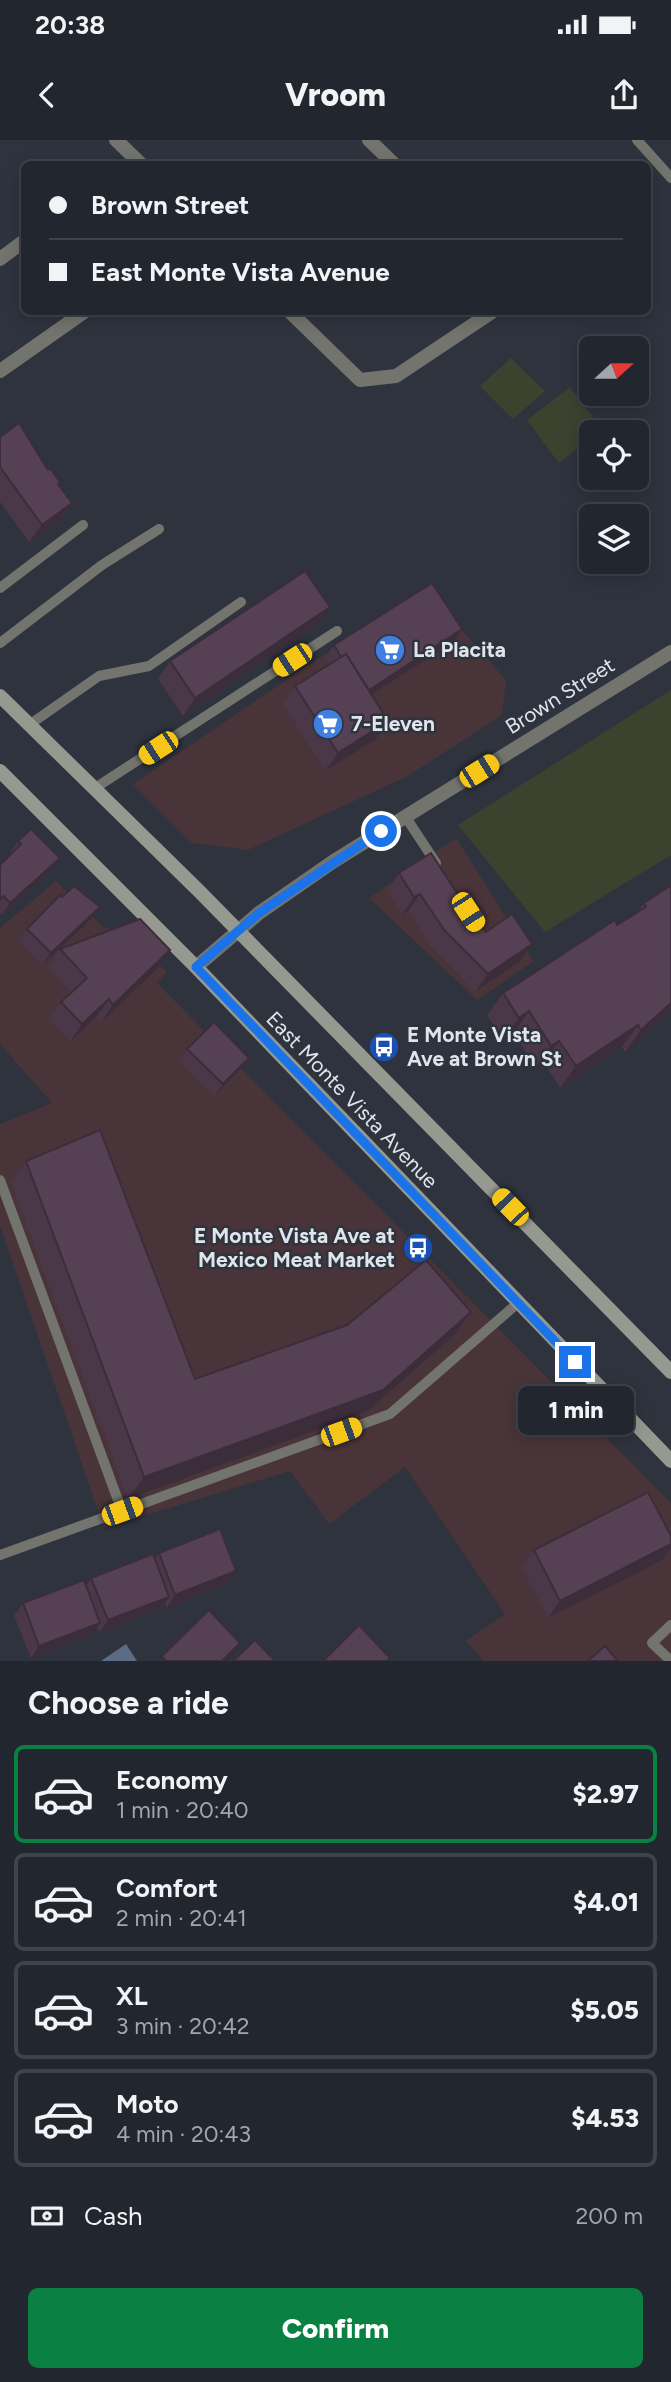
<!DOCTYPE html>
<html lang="en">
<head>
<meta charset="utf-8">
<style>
	body { margin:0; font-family:Figtree,sans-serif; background:#2a2e36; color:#f1f3f6; height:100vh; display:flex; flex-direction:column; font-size:26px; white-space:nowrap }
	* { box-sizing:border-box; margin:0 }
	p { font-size:23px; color:#a2a5aa }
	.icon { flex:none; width:38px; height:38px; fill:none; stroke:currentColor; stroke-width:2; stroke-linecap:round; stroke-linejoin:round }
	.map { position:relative; height:1521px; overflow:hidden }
	.details { display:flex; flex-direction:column; background:#22262e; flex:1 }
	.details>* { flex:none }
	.top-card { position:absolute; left:21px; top:21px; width:630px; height:154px; border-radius:10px; box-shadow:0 4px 18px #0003,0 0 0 2px #3f434a; display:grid; align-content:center; height:154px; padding:0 28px; background:#22262e }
	.needle { width:46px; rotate:69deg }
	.tools { position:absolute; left:579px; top:196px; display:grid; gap:14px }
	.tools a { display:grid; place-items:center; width:70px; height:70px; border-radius:10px; background:#22262e; box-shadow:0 4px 18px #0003,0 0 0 2px #3f434a; font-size:35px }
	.end { position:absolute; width:32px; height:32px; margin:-16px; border:9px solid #1a73e8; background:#fff; box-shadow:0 0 0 4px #fff }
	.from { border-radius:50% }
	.bubble { position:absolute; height:49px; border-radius:10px; background:#22262e; box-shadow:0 4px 18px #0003,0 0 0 2px #3f434a; font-size:23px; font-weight:800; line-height:49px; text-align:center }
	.car { position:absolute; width:21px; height:42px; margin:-21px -10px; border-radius:9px; box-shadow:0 0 5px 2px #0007; background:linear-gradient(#f5c518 24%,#345 0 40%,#f5c518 0 76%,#345 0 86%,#f5c518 0) }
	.top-card b { display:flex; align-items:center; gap:24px; height:66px; font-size:26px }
	.top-card b+b { border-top:2px solid #3f434a }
	.top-card i { width:18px; height:18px; background:#f1f3f6 }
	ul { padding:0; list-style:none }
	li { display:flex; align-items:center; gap:21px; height:98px; margin:0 14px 10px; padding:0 14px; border:4px solid #3f434a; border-radius:10px }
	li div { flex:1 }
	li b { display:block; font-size:26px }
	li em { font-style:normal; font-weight:800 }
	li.on { border-color:#0b8043 }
	li>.icon { width:63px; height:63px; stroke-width:1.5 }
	h2 { padding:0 28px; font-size:32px; line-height:84px }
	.pay { display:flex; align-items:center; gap:18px; height:77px; padding:0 28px; font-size:26px }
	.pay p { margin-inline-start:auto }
	.action { display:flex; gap:14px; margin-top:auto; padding:14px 28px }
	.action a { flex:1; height:80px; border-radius:10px; background:#0b8043; color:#fff; font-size:28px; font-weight:800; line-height:80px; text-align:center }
	.status { display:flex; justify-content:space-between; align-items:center; height:49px; padding:0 35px; background:#22262e; direction:ltr }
	.status svg { height:19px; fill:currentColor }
	header { display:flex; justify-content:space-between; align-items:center; height:91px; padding:0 28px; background:#22262e; font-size:32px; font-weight:800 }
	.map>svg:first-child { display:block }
	.commercial { fill:#493439 }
	.green { fill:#3d422f }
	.water { fill:#5c6c84 }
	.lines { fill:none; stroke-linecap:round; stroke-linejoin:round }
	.service { stroke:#73746e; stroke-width:10 }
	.minor { stroke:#73746e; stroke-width:14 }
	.tertiary { stroke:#73746e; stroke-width:14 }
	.secondary { stroke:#96998f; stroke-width:14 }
	.wall { fill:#4a3748 }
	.shaded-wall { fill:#3c2d3b }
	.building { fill:#564054; stroke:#3c2d3b; stroke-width:2 }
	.route { stroke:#1a73e8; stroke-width:9 }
	.labels { text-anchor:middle; stroke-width:5; stroke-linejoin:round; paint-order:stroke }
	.poi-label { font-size:21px; font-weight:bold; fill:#e0e4eb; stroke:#2e333e; text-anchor:start }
	.street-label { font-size:21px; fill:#e0e4eb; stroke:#2e333e }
</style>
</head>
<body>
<div class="status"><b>20:38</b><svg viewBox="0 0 49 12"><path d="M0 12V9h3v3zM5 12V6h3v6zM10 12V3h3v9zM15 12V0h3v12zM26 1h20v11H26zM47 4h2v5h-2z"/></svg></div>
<header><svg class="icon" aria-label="back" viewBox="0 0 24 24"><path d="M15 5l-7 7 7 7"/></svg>Vroom<svg class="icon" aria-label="share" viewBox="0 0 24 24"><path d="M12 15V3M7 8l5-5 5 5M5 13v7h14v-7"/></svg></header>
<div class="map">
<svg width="671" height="1521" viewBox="0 0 671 1521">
	<rect width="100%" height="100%" fill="#2e333e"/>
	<path class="commercial" d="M426,450L506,540L502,575L408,636L248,710L192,703L133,644L319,518Z
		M456,698L534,821L477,860L369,758Z
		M56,741L102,786L129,797L167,832L157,843L671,1363V1521H484L466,1501L505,1474L405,1327L329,1384L290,1331L104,1388L0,1086V984L52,963L0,904V788Z"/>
	<path class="green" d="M511,218L545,251L513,279L480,246Z
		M570,247L602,289L592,292L591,298L559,323L527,280Z
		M671,550V715L545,792L458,685Z"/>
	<path class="water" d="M126,1504L137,1521H101Z"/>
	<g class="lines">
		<path class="service" d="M637,0L671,38
			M0,448L83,385
			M0,503L102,425L159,389
			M29,585L99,536L149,526L241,462
			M95,648L337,491
			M405,676L436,723
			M0,1040L122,1371L390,1274L519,1162
			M0,1415L122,1371
			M671,1485L652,1503L671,1521"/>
		<path class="minor" d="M116,0L141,24
			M369,0L394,24
			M0,119L24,101
			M290,172L360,240L396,236L492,172
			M0,231L84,172"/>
		<path class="tertiary" d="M196,827L259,773L334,721L671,512"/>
		<path class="secondary" d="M0,556L199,751L671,1232
			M0,631L196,827L671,1321"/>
	</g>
	<path class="wall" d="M0,297L48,330L60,342L59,344L72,363L59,381L29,402L0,362Z
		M318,484L183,576L158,539L170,521Z
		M462,489L454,502L372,555L376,599L325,631L283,564L295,546L329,524L325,518L334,505Z
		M18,701L60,718L51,731L2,775L0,773V725L11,714L10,713Z
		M399,733L471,775L486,792L519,822L475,852L433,809L408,771L402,775L387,750Z
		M671,745V872L625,912L622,907L560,948L544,923L536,928L514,893L503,900L487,875L503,853L636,774L644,763Z
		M62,757L100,767L91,779L42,825L18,801L27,789Z
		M60,809L158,828L101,882L96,877L70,902L49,880L61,862L71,852L48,827Z
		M187,909L240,930L214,956L179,921Z
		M26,1021L195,1239L455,1194L368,1271L128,1359L11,1043Z
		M671,1396V1408L662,1420L548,1478L521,1427L534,1410Z
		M159,1413L227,1444L167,1468L165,1463L160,1469L99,1493L97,1487L91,1495L31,1518L14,1476L23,1463L86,1446L91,1438L154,1419Z"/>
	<path class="shaded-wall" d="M72,363L59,381L29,402L42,385Z
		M330,467L318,484L183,576L195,558Z
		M462,489L454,502L355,565L364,553Z
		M388,581L376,599L325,631L338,613Z
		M60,718L51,731L2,775L10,763Z
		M420,754L408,771L402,775L414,757Z
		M100,767L91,779L42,825L51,813Z
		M532,804L519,822L475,852L488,834Z
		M170,810L158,828L101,882L113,865Z
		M109,859L96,877L70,902L82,884Z
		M671,863V872L625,912L641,890Z
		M529,871L514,893L503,900L519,878Z
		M638,885L622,907L560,948L576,926Z
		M559,901L544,923L536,928L551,906Z
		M249,918L240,930L214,956L223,944Z
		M471,1172L455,1194L368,1271L128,1359L144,1337Z
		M671,1404V1408L662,1420L548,1478L560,1461Z
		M236,1431L227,1444L167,1468L175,1455Z
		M169,1457L160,1469L99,1493L108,1480Z
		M100,1483L91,1495L31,1518L39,1506Z
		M240,1503L232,1515L226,1521H222Z"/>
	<path class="building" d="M19,283L48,330L50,328L60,342L58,344L72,363L42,385L0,327V297Z
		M305,431L330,467L195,558L170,521Z
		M432,443L462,489L369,550L346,514L341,517L334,505Z
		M346,514L388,581L338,613L295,546Z
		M31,689L60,718L10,763L4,756L0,759V725L21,704L18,701Z
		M431,713L471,775L486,792L512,774L532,804L488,834L445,791L420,754L414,757L399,733Z
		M671,745V863L641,890L638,885L576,926L559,901L551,906L529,871L519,878L503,853L615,780L617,785L646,767L644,763Z
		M74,746L100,767L51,813L27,789L60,755L62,757Z
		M140,779L170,810L113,865L109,859L82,884L61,862L87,838L60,809Z
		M214,882L249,918L223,944L187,909Z
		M100,990L195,1239L347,1185L426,1120L471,1172L383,1250L144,1337L26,1021Z
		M648,1352L671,1396V1404L560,1461L534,1410Z
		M220,1389L236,1431L175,1455L159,1413Z
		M153,1414L169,1457L108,1480L91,1438Z
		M84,1440L100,1483L39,1506L23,1463Z
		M209,1470L240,1503L222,1521H166L162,1516Z
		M359,1485L390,1518L387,1521H323Z
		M255,1500L275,1521H233Z
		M605,1506L618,1521H588Z"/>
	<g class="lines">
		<path class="route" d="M381,691L259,773L196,827L575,1222"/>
	</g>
	<defs>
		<g id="supermarket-disc" transform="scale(1.575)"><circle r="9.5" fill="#3f7fe0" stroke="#2e333e"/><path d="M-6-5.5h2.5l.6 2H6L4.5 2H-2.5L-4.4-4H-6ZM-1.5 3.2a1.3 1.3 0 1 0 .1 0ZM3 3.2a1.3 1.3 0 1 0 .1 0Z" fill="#fff"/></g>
		<g id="bus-disc" transform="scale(1.575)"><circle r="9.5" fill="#1a4fb4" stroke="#2e333e"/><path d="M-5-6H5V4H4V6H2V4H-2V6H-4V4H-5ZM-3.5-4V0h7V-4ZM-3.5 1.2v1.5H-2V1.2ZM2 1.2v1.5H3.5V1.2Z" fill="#fff"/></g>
	</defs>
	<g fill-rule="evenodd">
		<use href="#supermarket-disc" x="390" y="510"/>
		<use href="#supermarket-disc" x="328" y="584"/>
		<use href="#bus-disc" x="384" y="907"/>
		<use href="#bus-disc" x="418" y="1108"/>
	</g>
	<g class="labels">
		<g class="poi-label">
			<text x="413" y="517">La Placita</text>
			<text x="351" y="591">7-Eleven</text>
			<text x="407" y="902">E Monte Vista<tspan x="407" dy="24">Ave at Brown St</tspan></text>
			<text x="395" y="1103" text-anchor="end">E Monte Vista Ave at<tspan x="395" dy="24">Mexico Meat Market</tspan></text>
		</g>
		<g class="street-label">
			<text transform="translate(560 556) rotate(-32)" y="7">Brown Street</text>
			<text transform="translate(352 960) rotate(46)" y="7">East Monte Vista Avenue</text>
		</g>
	</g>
</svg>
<div class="tools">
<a><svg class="needle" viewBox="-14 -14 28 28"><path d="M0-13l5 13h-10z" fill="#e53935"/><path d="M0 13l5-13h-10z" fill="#a2a5aa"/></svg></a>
<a><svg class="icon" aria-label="locate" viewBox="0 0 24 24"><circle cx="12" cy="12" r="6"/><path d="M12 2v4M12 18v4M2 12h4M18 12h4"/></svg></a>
<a><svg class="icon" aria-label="layers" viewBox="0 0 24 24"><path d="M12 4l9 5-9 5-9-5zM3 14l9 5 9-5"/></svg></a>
</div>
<i class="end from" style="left:381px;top:691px"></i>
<i class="end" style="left:575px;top:1222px"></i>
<div class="bubble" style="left:518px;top:1246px;width:116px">1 min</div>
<i class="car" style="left:292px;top:520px;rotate:237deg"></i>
<i class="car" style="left:158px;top:608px;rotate:237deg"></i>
<i class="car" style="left:479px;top:631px;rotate:58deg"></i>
<i class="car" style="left:468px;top:772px;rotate:147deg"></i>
<i class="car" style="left:510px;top:1067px;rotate:316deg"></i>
<i class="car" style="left:341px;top:1292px;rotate:70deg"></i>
<i class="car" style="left:122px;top:1371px;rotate:70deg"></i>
<div class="top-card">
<b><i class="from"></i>Brown Street</b>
<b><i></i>East Monte Vista Avenue</b>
</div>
</div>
<section class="details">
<h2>Choose a ride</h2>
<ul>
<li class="on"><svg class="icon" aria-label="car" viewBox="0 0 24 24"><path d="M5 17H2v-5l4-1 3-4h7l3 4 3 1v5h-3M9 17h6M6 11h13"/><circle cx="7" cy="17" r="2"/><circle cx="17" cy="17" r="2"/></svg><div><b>Economy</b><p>1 min · 20:40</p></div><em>$2.97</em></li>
<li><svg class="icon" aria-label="car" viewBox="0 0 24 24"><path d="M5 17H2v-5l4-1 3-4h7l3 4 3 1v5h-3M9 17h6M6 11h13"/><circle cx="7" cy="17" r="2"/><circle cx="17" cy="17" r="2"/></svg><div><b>Comfort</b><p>2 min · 20:41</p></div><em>$4.01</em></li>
<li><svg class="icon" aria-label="car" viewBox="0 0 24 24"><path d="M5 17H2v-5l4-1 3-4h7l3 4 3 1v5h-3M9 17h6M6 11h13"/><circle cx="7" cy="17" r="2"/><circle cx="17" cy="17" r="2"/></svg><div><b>XL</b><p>3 min · 20:42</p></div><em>$5.05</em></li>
<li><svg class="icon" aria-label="car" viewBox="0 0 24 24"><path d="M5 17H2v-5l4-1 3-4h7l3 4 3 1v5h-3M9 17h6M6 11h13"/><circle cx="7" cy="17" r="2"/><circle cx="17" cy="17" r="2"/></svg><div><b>Moto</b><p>4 min · 20:43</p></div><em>$4.53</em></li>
</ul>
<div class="pay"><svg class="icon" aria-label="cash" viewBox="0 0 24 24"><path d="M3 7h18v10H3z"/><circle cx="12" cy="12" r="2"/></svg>Cash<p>200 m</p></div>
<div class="action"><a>Confirm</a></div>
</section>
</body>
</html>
